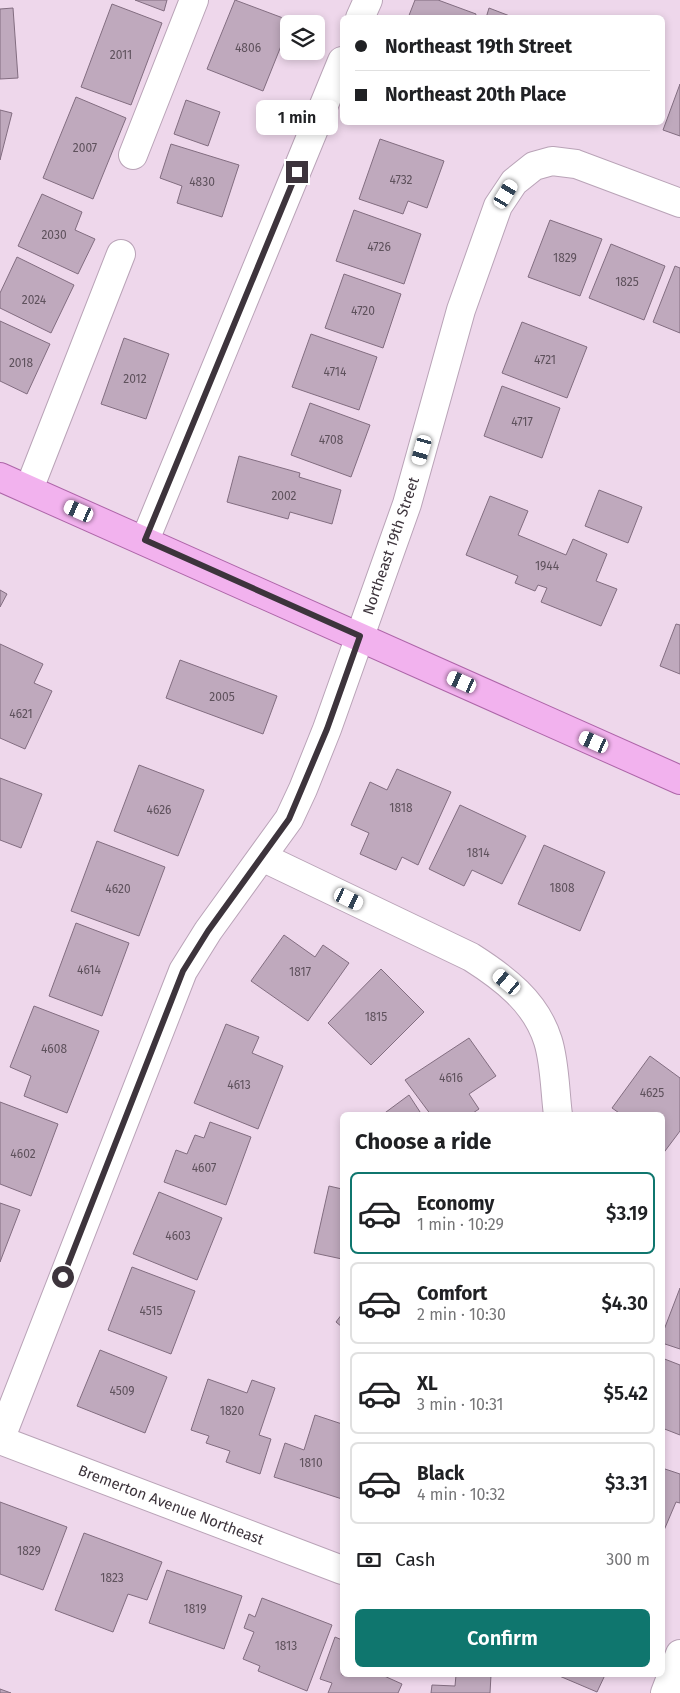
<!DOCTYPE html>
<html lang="en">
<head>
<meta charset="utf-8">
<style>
	body { margin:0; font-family:"Fira Sans",sans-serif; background:#f2f2f2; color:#202124; height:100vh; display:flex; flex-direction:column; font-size:19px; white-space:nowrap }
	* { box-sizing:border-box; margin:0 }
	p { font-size:16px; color:#757577 }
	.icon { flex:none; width:28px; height:28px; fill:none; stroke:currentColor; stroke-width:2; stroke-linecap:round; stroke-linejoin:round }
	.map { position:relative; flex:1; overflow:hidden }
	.panel { position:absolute; left:340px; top:1112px; width:325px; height:565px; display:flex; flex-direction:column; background:#fff; border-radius:8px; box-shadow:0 2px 8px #0003 }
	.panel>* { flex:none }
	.banner { position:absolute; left:340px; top:15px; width:325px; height:110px; border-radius:8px; box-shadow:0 2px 8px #0003; display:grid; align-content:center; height:110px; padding:0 15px; background:#fff }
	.fabs { position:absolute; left:280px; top:15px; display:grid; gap:10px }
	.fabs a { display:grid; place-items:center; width:45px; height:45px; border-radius:8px; background:#fff; box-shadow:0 2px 8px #0003; font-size:25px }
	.end { position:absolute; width:22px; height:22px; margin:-11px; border:6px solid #3d343c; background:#fff; box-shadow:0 0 0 2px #fff }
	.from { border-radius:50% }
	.bubble { position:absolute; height:35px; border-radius:8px; background:#fff; box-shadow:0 2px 8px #0003; font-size:16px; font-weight:600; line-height:35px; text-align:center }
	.car { position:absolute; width:15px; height:30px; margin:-15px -8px; border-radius:6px; box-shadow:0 0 4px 1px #0007; background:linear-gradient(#fff 24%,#345 0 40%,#fff 0 76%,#345 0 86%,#fff 0) }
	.banner b { display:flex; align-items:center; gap:18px; height:48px; font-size:19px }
	.banner b+b { border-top:1px solid #e0e0e0 }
	.banner i { width:12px; height:12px; background:#202124 }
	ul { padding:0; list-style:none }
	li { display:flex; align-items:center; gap:15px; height:82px; margin:0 10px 8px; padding:0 5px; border:2px solid #e0e0e0; border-radius:8px }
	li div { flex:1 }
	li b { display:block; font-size:19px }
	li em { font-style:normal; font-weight:600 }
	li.active { border-color:#0f766e }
	li>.icon { width:45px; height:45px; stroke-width:1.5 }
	h2 { padding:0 15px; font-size:22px; line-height:60px }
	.pay { display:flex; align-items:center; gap:12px; height:55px; padding:0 15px; font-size:19px }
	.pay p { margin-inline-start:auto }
	.cta { display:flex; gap:10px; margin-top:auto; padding:10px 15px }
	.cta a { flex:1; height:58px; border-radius:8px; background:#0f766e; color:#fff; font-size:20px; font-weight:600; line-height:58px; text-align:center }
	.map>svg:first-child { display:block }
	.building { fill:#bfa9bd; stroke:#826d80 }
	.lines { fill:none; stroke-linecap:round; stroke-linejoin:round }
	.minor-casing { stroke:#b9a3b7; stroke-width:30 }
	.major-casing { stroke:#ad65a8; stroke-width:30 }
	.minor { stroke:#fff; stroke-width:28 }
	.major { stroke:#f2b2ee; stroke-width:28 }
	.route { stroke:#3d343c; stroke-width:6 }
	.labels { text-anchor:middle; stroke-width:4.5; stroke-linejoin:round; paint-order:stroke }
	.number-label { font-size:12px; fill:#5e515c }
	.street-label { font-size:15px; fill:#3d343c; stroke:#fff }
</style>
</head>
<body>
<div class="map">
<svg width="680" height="1693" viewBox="0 0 680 1693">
	<rect width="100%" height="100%" fill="#eed7eb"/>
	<path class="building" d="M135,0H167L164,11Z
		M235,0L291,21L263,91L207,69Z
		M415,0H438L476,14L475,18H408Z
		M112,4L162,23L131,105L81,87Z
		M13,8L18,78L0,79V9Z
		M489,8L515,18H486Z
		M680,84V136L663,130Z
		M76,97L126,118L93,199L43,178Z
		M186,100L220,112L208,146L174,134Z
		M0,110L12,113L0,160Z
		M380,139L444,161L427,208L408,201L403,214L359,199Z
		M171,144L239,165L222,217L177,203L182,186L160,178Z
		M42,194L82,212L75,230L95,239L78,274L18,246Z
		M354,210L421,234L404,284L336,261Z
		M550,220L602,239L580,296L528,277Z
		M611,244L665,266L644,320L589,298Z
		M17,257L74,285L51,333L0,308V293Z
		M675,266L680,268V333L653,322Z
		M344,274L401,294L383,348L325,328Z
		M0,321L50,344L27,394L0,381Z
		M522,322L587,347L567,398L502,373Z
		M311,334L377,357L359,410L292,387Z
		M124,338L169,354L146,419L101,404Z
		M502,386L560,408L542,458L484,436Z
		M310,403L370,425L351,477L291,455Z
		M239,456L300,473L299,477L341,490L332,524L290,512L288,519L227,502Z
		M599,490L642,507L628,543L585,526Z
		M490,496L528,511L518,535L566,555L573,539L607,554L596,581L617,589L601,626L541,602L547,588L538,585L535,591L515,583L518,576L466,555Z
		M0,590L7,594L0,607Z
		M676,624L680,625V674L660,666Z
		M0,644L43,664L34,683L52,691L25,749L0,738Z
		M180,660L277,696L263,734L166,698Z
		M139,765L204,790L178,856L114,831Z
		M397,769L451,792L418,865L402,857L396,870L360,854L369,833L351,825L370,782L387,790Z
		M0,778L42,794L21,848L0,840Z
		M460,805L526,836L502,884L472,870L464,886L429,869Z
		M97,841L165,867L139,936L71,911Z
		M544,845L605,872L580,931L518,904Z
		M76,923L129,943L102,1016L49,996Z
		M284,935L315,957L323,945L349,963L308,1021L251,981Z
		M381,969L424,1012L371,1065L328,1023Z
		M34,1006L99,1031L67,1113L24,1096L31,1076L10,1067Z
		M226,1024L259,1037L252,1053L283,1066L258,1129L194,1103Z
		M469,1038L496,1076L469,1094L479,1109L470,1115H431L405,1080Z
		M650,1056L680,1078V1131L662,1155V1115H622L612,1108Z
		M409,1095L422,1115H382Z
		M0,1102L58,1124L31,1196L0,1184Z
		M210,1122L251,1137L226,1205L164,1182L176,1150L187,1154L195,1135L204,1138Z
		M329,1186L342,1189V1259L314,1253Z
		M159,1192L222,1218L197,1280L133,1254Z
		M0,1203L20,1210L0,1262Z
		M132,1267L195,1291L171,1354L108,1330Z
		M680,1288V1349L662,1343V1335Z
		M342,1314V1327L336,1322Z
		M100,1350L167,1377L145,1433L77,1406Z
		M662,1358L680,1365V1435L662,1428Z
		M208,1379L247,1393L252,1380L275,1388L259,1435L271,1439L260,1474L226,1462L230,1451L206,1443L209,1436L191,1430Z
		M315,1415L342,1424V1499L274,1477L285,1443L304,1450Z
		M662,1468L680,1474V1503L676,1502L662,1535Z
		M0,1502L67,1527L43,1590L0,1574Z
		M84,1533L162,1562L147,1600L128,1594L113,1632L55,1610Z
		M167,1570L242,1596L224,1649L149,1623Z
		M262,1598L332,1625L307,1691L258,1671L260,1666L243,1659L254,1632L244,1628L249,1614L255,1617Z
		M335,1637L342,1640V1675H382L402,1684L398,1693H328L332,1683L320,1679Z
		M456,1675H491L490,1693H431L432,1685L455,1686Z
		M557,1675H605L597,1692Z
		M0,1689L11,1693H0Z"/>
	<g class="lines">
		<g class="minor-casing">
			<path id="minor" d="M360,18L368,0
				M133,155L194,0
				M29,489L121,254
				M145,540L342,61
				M262,857L471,957C504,978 536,1002 548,1041C555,1063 555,1093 558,1115
				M0,1440L183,971L208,931L289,819L303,789L327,729L407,504L461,310L498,206L514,182L534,166L552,161L576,164L680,203
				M0,1440L342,1570
				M665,1693L680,1654"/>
		</g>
		<g class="major-casing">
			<path id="major" d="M0,477L680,780"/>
		</g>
		<use href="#minor" class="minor"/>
		<use href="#major" class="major"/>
	</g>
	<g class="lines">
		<path class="route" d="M63,1277L183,971L208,931L289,819L327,729L360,636L145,540L297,172"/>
	</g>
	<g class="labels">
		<g class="number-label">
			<text x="248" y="52">4806</text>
			<text x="121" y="59">2011</text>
			<text x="85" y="152">2007</text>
			<text x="401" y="184">4732</text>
			<text x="202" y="186">4830</text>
			<text x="54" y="239">2030</text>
			<text x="379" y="251">4726</text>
			<text x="565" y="262">1829</text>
			<text x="627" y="286">1825</text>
			<text x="34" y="304">2024</text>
			<text x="363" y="315">4720</text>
			<text x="545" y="364">4721</text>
			<text x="21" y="367">2018</text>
			<text x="335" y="376">4714</text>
			<text x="135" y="383">2012</text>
			<text x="522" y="426">4717</text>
			<text x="331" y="444">4708</text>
			<text x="284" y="500">2002</text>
			<text x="547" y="570">1944</text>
			<text x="222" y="701">2005</text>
			<text x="21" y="718">4621</text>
			<text x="401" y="812">1818</text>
			<text x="159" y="814">4626</text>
			<text x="478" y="857">1814</text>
			<text x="562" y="892">1808</text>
			<text x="118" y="893">4620</text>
			<text x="89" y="974">4614</text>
			<text x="300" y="976">1817</text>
			<text x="376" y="1021">1815</text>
			<text x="54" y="1053">4608</text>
			<text x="451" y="1082">4616</text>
			<text x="239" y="1089">4613</text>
			<text x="652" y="1097">4625</text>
			<text x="23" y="1158">4602</text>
			<text x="204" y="1172">4607</text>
			<text x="178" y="1240">4603</text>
			<text x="151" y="1315">4515</text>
			<text x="122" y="1395">4509</text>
			<text x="232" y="1415">1820</text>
			<text x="311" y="1467">1810</text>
			<text x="29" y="1555">1829</text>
			<text x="112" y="1582">1823</text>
			<text x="195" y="1613">1819</text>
			<text x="286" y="1650">1813</text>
		</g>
		<g class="street-label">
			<text transform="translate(391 546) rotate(-71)" y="5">Northeast 19th Street</text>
			<text transform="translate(171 1505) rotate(21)" y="5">Bremerton Avenue Northeast</text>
		</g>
	</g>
</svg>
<div class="fabs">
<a><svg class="icon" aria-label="layers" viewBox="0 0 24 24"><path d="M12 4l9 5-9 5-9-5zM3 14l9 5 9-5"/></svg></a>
</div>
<i class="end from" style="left:63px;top:1277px"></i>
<i class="end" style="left:297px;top:172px"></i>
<div class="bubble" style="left:256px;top:100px;width:82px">1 min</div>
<i class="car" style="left:506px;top:194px;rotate:31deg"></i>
<i class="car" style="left:422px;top:450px;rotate:196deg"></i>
<i class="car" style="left:79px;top:511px;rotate:294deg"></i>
<i class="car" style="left:462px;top:682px;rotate:294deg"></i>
<i class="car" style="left:594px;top:742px;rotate:294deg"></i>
<i class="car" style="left:349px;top:899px;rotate:116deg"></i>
<i class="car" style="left:507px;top:982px;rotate:310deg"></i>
<div class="banner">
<b><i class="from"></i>Northeast 19th Street</b>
<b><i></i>Northeast 20th Place</b>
</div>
<section class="panel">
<h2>Choose a ride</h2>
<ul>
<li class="active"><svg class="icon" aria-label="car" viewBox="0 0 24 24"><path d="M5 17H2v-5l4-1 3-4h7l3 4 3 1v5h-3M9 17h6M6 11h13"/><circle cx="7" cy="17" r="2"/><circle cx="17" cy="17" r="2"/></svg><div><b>Economy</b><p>1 min · 10:29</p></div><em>$3.19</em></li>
<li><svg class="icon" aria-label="car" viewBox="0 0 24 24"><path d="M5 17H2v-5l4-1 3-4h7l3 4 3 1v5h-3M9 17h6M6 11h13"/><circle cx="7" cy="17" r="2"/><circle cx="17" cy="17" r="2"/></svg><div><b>Comfort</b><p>2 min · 10:30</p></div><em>$4.30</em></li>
<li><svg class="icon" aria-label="car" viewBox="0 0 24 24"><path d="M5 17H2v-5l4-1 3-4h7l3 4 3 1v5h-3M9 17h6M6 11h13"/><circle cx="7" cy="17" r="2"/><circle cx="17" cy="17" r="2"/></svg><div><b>XL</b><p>3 min · 10:31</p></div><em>$5.42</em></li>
<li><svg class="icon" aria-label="car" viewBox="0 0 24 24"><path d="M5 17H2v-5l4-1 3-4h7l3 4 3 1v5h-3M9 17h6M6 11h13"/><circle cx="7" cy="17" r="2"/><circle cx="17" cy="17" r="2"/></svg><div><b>Black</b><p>4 min · 10:32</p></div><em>$3.31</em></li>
</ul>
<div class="pay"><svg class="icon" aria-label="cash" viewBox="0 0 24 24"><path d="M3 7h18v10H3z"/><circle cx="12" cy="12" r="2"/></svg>Cash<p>300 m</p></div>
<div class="cta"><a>Confirm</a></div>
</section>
</div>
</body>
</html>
